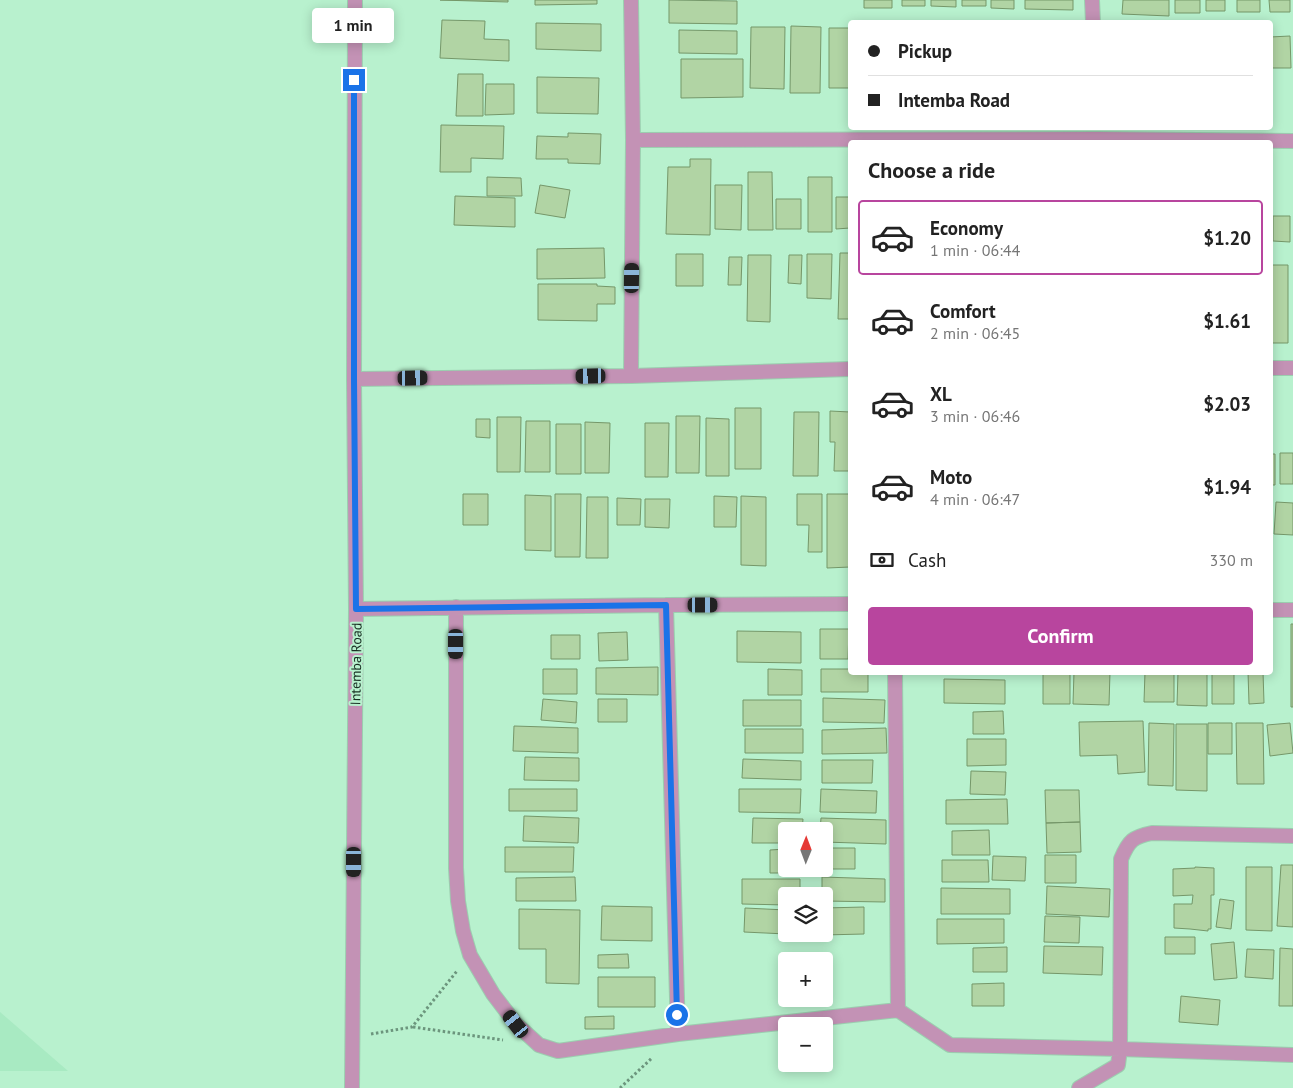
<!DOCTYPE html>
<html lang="en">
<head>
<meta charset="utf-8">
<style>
	body { margin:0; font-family:"PT Sans",sans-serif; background:#f6f6f6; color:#222; height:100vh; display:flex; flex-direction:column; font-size:19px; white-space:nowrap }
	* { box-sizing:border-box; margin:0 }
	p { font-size:16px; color:#767676 }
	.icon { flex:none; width:28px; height:28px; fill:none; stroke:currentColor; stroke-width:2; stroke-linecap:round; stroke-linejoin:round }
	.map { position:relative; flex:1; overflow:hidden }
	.sheet { position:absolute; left:848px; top:140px; width:425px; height:535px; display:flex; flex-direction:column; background:#fff; border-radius:5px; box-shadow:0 2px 12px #0003 }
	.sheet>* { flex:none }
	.banner { position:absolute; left:848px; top:20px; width:425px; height:110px; border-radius:5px; box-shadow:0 2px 12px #0003; display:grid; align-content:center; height:110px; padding:0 20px; background:#fff }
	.needle { width:32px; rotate:1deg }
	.buttons { position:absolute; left:778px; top:822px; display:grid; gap:10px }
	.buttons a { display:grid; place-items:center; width:55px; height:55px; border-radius:5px; background:#fff; box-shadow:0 2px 12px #0003; font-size:25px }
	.end { position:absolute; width:22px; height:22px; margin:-11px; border:6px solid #1a73e8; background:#fff; box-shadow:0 0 0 2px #fff }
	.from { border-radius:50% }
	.bubble { position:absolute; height:35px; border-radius:5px; background:#fff; box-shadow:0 2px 12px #0003; font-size:16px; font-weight:800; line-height:35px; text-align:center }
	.car { position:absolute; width:15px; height:30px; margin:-15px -8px; border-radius:6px; box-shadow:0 0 4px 1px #0007; background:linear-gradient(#222 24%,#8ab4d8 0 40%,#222 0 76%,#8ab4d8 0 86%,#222 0) }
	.banner b { display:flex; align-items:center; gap:18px; height:48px; font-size:19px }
	.banner b+b { border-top:1px solid #e0e0e0 }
	.banner i { width:12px; height:12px; background:#222 }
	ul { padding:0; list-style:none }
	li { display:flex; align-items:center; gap:15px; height:75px; margin:0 10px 8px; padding:0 10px; border:2px solid transparent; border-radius:5px }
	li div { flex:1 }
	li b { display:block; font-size:19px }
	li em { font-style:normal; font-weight:800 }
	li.current { border-color:#b8459e }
	li>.icon { width:45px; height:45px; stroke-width:1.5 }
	h2 { padding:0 20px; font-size:22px; line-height:60px }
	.pay { display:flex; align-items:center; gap:12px; height:55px; padding:0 20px; font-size:19px }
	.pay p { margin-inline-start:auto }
	.action { display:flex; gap:10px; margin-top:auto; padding:10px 20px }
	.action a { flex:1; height:58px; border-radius:5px; background:#b8459e; color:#fff; font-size:20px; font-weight:800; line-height:58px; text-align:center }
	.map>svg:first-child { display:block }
	.built { fill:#a8eac2 }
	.building { fill:#b1d4a4; stroke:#759769 }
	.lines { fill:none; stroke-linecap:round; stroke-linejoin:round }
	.minor-casing { stroke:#9bceaf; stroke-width:16 }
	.tertiary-casing { stroke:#9bceaf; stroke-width:16 }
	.path { stroke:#6c957d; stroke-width:3; stroke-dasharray:2.5 2.5; stroke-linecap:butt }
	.minor { stroke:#c392b5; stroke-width:14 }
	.tertiary { stroke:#c392b5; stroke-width:14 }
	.route { stroke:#1a73e8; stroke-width:6 }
	.labels { text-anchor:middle; stroke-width:4; stroke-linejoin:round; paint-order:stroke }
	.street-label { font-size:14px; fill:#182f22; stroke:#b8f1ce }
</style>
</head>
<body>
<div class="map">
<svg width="1293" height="1088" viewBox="0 0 1293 1088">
	<rect width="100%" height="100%" fill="#b8f1ce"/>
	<path class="built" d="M0,1012L68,1071H0Z"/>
	<path class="building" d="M440,0H508V2Z
		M535,0H597V4L535,5Z
		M669,0L737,1V24L669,23Z
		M864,0H892V8H864Z
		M902,0H925V6H902Z
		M931,0H956V7L931,6Z
		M962,0H986V6H962Z
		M991,0H1014V9L991,8Z
		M1025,0H1073V10L1025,9Z
		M1123,0H1169V16L1122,14Z
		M1175,0H1200V13H1175Z
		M1206,0H1225V11H1206Z
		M1237,0H1260V12H1237Z
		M1269,0H1290V12H1270Z
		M442,20L485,21L484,39L509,40V61L440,58Z
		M536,23L601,24V51L536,49Z
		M791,26L821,27L820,93H790Z
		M751,27H785L784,89L750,88Z
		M829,28H850V88H829Z
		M679,30L737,31V54L679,53Z
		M1290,36L1291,68H1270V37Z
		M681,59H743V97L681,98Z
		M458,74H483V116H456Z
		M537,77L599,78L598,114L537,113Z
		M486,84H514V114L485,115Z
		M441,125L504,126L503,159L471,158V172H440Z
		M568,133L601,134L600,164L568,163V159H536L537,136L568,137Z
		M690,159H711L710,235L666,234L668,167H690Z
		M748,172H772L773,230H748Z
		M487,177L521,178L522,196H487Z
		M808,177H832V232H808Z
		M540,185L570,190L565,218L535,213Z
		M715,185H742L741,230L715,229Z
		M455,196L515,198V227L454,225Z
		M836,197H850V228L836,229Z
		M776,199H801V229H776Z
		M1273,216H1290V242L1273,241Z
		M604,248L605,278L537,279V249Z
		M840,253H850V319H838Z
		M676,254H703V286H676Z
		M807,254H832L831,299L807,298Z
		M748,255H771L770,322L747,321Z
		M789,255H802L801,284L788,283Z
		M729,257H742L741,285H728Z
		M1270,265H1288V343H1270Z
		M538,284H597V286L615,287V304H597V321L538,320Z
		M735,408H761V469H735Z
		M830,411L850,412V471H834L835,442H830Z
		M794,412H819L818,476H793Z
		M676,416H700L699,473H676Z
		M497,417H521L520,472H497Z
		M706,418L729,419V476H706Z
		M476,419H490V438L476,437Z
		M526,421H550V472H525Z
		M585,422L610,423L609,473H585Z
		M645,423H669L668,477H645Z
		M556,424H581V474H556Z
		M1280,453H1293V484H1280Z
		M1270,454H1275V485H1270Z
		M463,494H488V525H463Z
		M555,494H581L580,557H555Z
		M797,494H822V552H808L809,525H797Z
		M827,494H850V567L827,568Z
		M525,495L551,496V551L525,550Z
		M714,496L737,497L736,527H714Z
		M741,496L766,497V566L741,565Z
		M587,497H608V558H586Z
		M617,498L641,499L640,525H617Z
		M645,499H670L669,528L645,527Z
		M1276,502L1293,503V535L1274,534Z
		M1291,624H1293V707H1291Z
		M820,629H849L848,659H820Z
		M737,631L801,632V663L737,662Z
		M627,632L628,660L599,661L598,633Z
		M551,635H580V659H551Z
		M658,667V695L596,694V668Z
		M543,669H577V694H543Z
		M768,669L802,670V695H768Z
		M821,669H850V672H868V692H821Z
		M1043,672H1070V704H1043Z
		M1074,672H1110L1109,705L1073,704Z
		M1145,672H1174V702H1144Z
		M1178,672H1207V706L1177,705Z
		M1212,672H1234V704H1212Z
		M1248,672H1263L1264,703L1249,704Z
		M944,679L1005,680V704L944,703Z
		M823,698L885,700L884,723L823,722Z
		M543,699L577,702L576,723L541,720Z
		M598,699H627V722H598Z
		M743,700H801V726H743Z
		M1003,711L1004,734H973V712Z
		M1143,721L1145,772L1118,774L1117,755L1080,756L1079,722Z
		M1149,723L1174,724L1173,786L1148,785Z
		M1208,723H1232V754H1208Z
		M1236,723H1263L1264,784H1237Z
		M1290,723L1293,753L1270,756L1267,725Z
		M1176,724H1207V791L1176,790Z
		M514,726L578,728V753L513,751Z
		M886,728L887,753L822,754V730Z
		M745,729H803V753H745Z
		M967,739H1006V765L967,766Z
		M525,757L579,758V781L524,780Z
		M743,759L801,761V780L742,778Z
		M822,760H873L872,783H822Z
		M971,771L1006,772L1005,795L970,794Z
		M509,789H577V811H509Z
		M739,789H801L800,813L739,812Z
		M821,789L877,791L876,813L820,812Z
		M1045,790H1079L1080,822L1046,823Z
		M1007,799L1008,824H946V800Z
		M524,816L579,818L578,843L523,841Z
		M753,818L803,819L802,831H786V843H752Z
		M821,818L886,820V844L824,842V831H820Z
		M1080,822L1081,852L1047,853L1046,823Z
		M989,830L990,855H952V831Z
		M505,847H574L573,872H505Z
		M824,848H855V869H821H824Z
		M786,849V869H801V873H770V850Z
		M1045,855H1076V883H1045Z
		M993,856L1026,857L1025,881L992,880Z
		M942,860H988L989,882H942Z
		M1281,865H1293V927L1277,926Z
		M1195,867L1214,868V895H1211V929H1208V931L1190,929L1174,928V904H1192L1193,895L1173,896V869L1195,868Z
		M1246,867H1272V931L1246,930Z
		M575,877L576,901H516V878Z
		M822,877L885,879V902L824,901V896H822Z
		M742,879H800V896H786V905L742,904Z
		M1047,886L1110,889L1109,917L1046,914Z
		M941,888L1010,889V914H941Z
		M1220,899L1234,901L1231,929L1216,927Z
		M602,906L652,907V941L601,940Z
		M864,907V934L823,935L824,908Z
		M745,908L786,910V934L744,932Z
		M519,909L580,910L579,984L546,983V949H519Z
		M1045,916L1080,917L1079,943L1044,942Z
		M937,919H1004V943L937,944Z
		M1165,937H1195V954H1165Z
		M1234,942L1237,978L1214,980L1211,944Z
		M1044,946L1103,947L1102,975L1043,973Z
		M1007,947V972H973V948Z
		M1280,948L1293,949V1006H1279Z
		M1247,949L1274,950L1273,979L1245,977Z
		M628,954L629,968H598V955Z
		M598,977H655V1007H598Z
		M1004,983V1006H972V984Z
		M1181,996L1220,1000L1218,1025L1179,1022Z
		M614,1016V1029H585V1017Z"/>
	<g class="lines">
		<g class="minor-casing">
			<path id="minor" d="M631,0L633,140L1098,139L1293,141
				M1092,0L1093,22
				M1270,368H1293
				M631,376L633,140
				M354,379L631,376L850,369
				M456,607V868L458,901L463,931L470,955L493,994L516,1024L539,1045L558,1051L678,1034L666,605
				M356,609L666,605L850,604
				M1270,610H1293
				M895,672L898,1010
				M678,1034L898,1010L950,1045L1120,1049L1293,1055
				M1079,1088L1118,1065L1120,1049L1121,859C1129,840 1133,837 1152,833L1293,836"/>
		</g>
		<g class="tertiary-casing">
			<path id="tertiary" d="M352,1088L356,609L354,379L355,0"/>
		</g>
		<path class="path" d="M413,1027L503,1040
			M371,1034L412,1027L457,971
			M620,1088L652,1058"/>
		<use href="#minor" class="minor"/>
		<use href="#tertiary" class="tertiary"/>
	</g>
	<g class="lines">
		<path class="route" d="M354,80V379L356,609L666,605L677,1015"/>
	</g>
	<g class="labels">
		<g class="street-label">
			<text transform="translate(356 664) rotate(-89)" y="5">Intemba Road</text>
		</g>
	</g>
</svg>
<div class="buttons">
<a><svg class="needle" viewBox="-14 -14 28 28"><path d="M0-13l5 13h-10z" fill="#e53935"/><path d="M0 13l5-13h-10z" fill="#767676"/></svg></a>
<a><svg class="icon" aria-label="layers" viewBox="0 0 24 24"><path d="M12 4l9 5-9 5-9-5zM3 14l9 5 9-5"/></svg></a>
<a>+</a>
<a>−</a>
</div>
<i class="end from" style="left:677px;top:1015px"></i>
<i class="end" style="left:354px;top:80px"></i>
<div class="bubble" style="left:312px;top:8px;width:82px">1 min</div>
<i class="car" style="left:632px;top:278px;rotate:1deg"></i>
<i class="car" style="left:591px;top:376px;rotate:269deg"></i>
<i class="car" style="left:413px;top:378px;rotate:89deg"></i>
<i class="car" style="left:703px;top:605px;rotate:90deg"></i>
<i class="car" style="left:456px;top:644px;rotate:180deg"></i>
<i class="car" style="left:354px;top:862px;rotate:180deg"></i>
<i class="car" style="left:516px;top:1024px;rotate:322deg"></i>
<div class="banner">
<b><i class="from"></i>Pickup</b>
<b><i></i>Intemba Road</b>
</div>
<section class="sheet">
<h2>Choose a ride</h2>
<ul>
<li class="current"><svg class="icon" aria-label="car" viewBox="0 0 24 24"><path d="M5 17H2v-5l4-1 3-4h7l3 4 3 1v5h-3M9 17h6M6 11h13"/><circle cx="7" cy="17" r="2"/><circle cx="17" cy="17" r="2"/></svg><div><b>Economy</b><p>1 min · 06:44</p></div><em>$1.20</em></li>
<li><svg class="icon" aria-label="car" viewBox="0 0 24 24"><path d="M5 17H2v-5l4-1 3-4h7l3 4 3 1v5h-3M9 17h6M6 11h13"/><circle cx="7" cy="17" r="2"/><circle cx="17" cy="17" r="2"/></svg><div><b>Comfort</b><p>2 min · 06:45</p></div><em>$1.61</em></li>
<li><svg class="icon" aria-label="car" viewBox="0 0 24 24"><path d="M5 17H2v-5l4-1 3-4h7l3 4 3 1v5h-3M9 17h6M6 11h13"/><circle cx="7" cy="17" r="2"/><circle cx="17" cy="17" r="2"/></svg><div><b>XL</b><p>3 min · 06:46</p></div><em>$2.03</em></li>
<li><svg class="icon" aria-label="car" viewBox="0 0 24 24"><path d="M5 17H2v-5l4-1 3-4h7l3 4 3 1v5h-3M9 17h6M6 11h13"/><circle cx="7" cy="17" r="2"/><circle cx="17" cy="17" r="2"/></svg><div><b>Moto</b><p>4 min · 06:47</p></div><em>$1.94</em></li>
</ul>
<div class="pay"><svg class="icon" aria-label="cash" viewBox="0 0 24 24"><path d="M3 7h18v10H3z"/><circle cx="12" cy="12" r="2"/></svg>Cash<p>330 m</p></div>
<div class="action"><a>Confirm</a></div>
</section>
</div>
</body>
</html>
